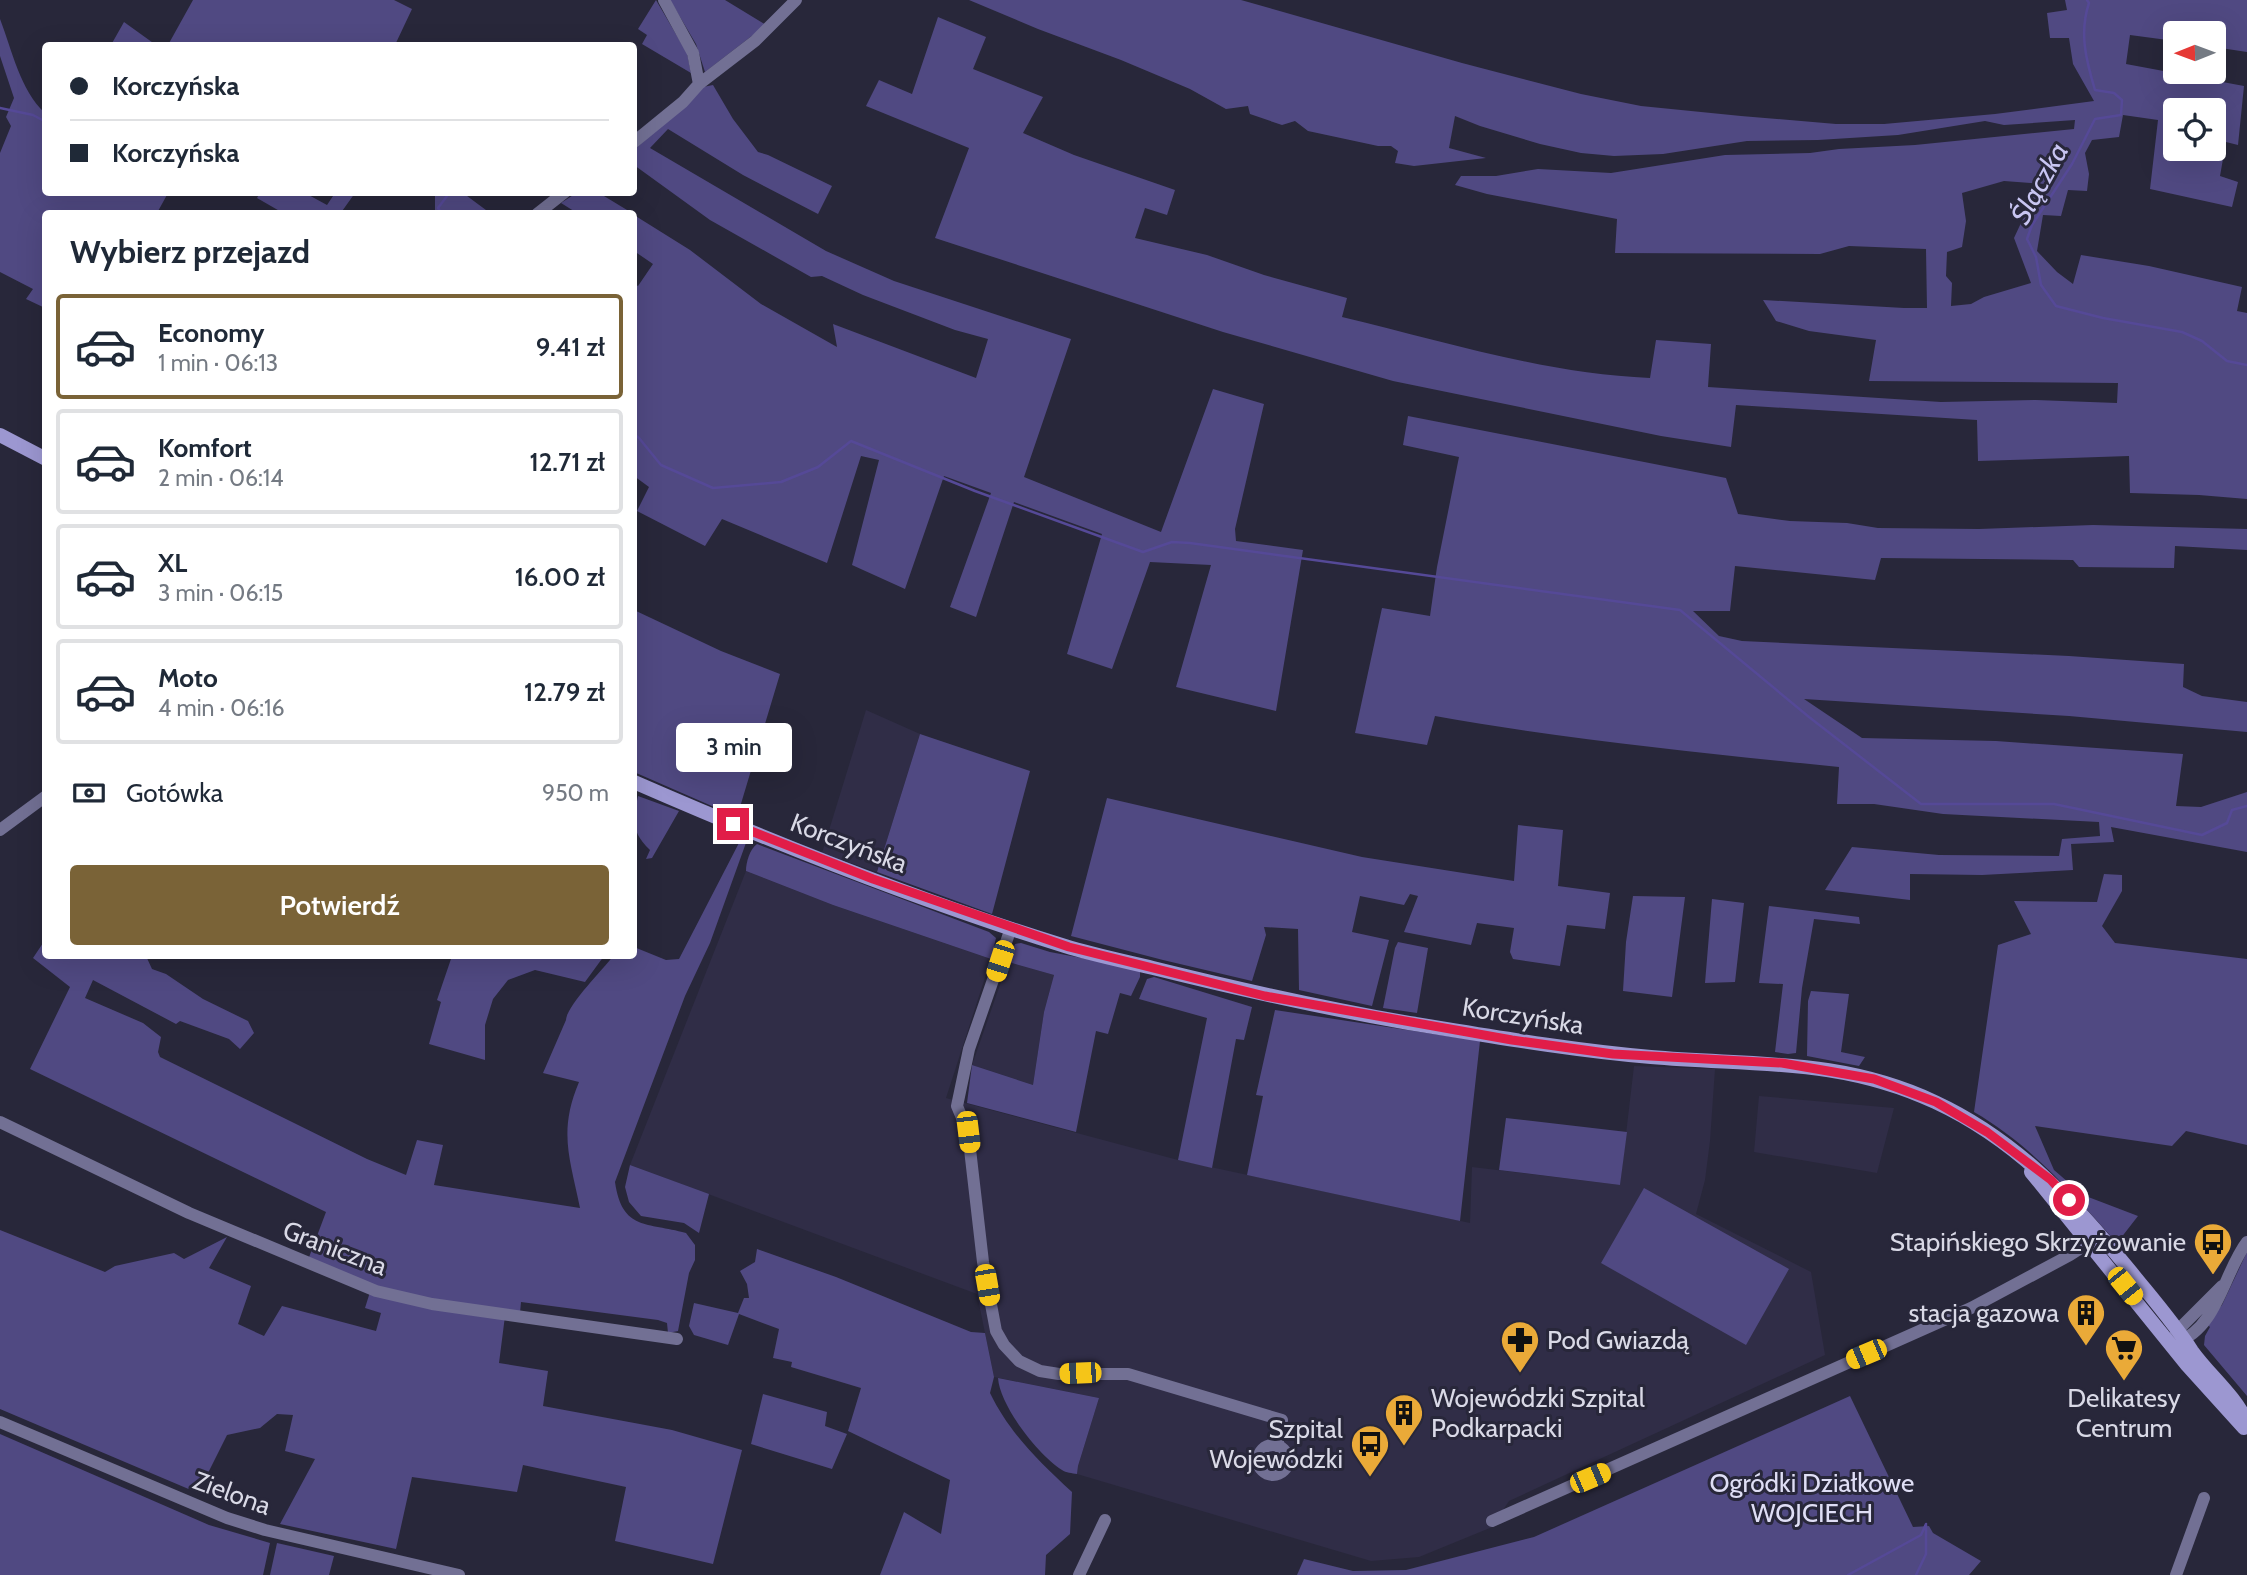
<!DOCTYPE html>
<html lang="pl">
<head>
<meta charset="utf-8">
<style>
	body { margin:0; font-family:Cabin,sans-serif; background:#f6f6f7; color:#1f2937; height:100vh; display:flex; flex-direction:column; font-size:26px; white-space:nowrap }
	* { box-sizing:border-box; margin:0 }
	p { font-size:23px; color:#747a83 }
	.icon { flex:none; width:38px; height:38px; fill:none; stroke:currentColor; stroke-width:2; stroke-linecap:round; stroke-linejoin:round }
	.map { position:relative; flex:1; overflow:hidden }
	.details { position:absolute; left:42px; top:210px; width:595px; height:749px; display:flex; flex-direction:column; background:#fff; border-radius:7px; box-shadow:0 7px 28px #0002 }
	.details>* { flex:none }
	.banner { position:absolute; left:42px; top:42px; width:595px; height:154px; border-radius:7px; box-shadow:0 7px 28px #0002; display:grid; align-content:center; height:154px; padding:0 28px; background:#fff }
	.needle { width:46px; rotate:269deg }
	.tools { position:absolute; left:2163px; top:21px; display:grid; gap:14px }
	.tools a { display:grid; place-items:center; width:63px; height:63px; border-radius:7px; background:#fff; box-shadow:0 7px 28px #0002; font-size:35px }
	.end { position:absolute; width:32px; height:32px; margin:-16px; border:9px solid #e11d48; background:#fff; box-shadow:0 0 0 4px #fff }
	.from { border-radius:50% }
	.bubble { position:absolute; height:49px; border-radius:7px; background:#fff; box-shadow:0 7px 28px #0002; font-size:23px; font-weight:600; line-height:49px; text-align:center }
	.car { position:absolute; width:21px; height:42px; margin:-21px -10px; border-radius:9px; box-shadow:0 0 5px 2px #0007; background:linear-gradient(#f5c518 24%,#345 0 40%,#f5c518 0 76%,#345 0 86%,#f5c518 0) }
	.banner b { display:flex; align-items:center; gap:24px; height:66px; font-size:26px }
	.banner b+b { border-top:2px solid #e0e1e3 }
	.banner i { width:18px; height:18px; background:#1f2937 }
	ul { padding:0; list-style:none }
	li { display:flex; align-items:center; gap:21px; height:105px; margin:0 14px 10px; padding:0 14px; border:4px solid #e0e1e3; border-radius:7px }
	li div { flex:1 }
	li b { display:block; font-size:26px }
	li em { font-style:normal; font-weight:600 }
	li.on { border-color:#7a6337 }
	li>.icon { width:63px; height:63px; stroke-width:1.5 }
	h2 { padding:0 28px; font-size:32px; line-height:84px }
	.pay { display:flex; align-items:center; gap:18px; height:77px; padding:0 28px; font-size:26px }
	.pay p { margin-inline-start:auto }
	.primary-button { display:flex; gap:14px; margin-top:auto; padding:14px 28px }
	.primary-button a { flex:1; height:80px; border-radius:7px; background:#7a6337; color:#fff; font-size:28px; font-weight:600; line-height:80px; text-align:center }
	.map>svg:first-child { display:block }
	.built { fill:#302d47 }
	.green { fill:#504982; fill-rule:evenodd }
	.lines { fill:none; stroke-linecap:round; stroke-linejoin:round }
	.stream { stroke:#554997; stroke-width:2.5 }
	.street { stroke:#727094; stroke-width:12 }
	.secondary { stroke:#9c97d1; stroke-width:14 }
	.route { stroke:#e11d48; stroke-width:9 }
	.labels { text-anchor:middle; stroke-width:6; stroke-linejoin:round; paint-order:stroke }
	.street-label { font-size:26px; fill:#d9d9e6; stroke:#28273a }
	.poi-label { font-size:26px; fill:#d9d9e6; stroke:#28273a; text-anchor:end }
	.park-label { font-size:26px; fill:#dfdef5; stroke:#28273a }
	.water-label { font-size:28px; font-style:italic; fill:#c8c5f2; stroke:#28273a }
</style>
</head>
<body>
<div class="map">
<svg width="2247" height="1575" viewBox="0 0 2247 1575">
	<rect width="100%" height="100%" fill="#28273a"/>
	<path class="built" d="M866,710L920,734L877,872L822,853Z
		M746,871L833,905L991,959L946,1098L1178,1160L1470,1223L1472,1167L1620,1185L1634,1066L1715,1069L1710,1141L1705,1180L1696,1214L1811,1272L1825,1355L1509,1501L1503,1510L1507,1521L1419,1557L1371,1561L1077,1474L1078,1466L1099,1398L994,1377L977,1294L630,1165Z
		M1008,962L1054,975L1044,1012L1033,1085L972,1065Z
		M1759,1096L1894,1108L1877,1173L1754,1152Z"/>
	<path class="green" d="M193,0H394L412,9L395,45H168Z
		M656,0L687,53L691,73L642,44L647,35L638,29Z
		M670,0H725L766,25L705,72L696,44Z
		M969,0H1241L1462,63L1581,94L1641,106L1741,116L1836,124H1884L1995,114L2094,101L2073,64L2069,38H2050L2047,13L2067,10L2065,0H2247V52L2214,47V33H2175V41L2130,35L2126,64L2244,86L2238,145L2226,142L2220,176L2238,182L2232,207L2150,189L2158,120L2123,115L2119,137L2092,140L2085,153L2089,174L2087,191L2068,190L2061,216L2043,215L2037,251L2057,272L2073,284L2081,255L2149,266L2242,287L2237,311L2247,313V499L2199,495L2130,493L2129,456L1978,461L1977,420L1736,405L1731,447L1661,436L1393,381L1223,332L935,238L969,148L866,106L879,80L912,94L938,17L986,37L973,69L1043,97L1023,133L1074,155L1175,190L1167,215L1145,208L1135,238L1207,255L1264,275L1347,298L1342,317C1443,341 1546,374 1650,378L1656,340L1711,344L1708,387L1941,402L2036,400L2117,403L2118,383L1869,381L1876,340L1809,331L1776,321L1763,300L1904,308H1927L1926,249L1849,246L1820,254L1615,253L1617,219L1487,194L1455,185L1461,176H1496L1538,169L1611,173L1725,155L1810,153L1839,149L1915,145L2074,129L2075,120L2004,125L1985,121L1898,135L1818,140L1747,141L1663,154L1614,156L1581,153L1540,144L1480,126L1455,116L1449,148L1486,158L1414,166L1395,163L1398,151L1391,146H1378L1308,131L1295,121L1282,125L1250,114L1248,106L1226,109L1190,89L1121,60L1038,29ZM2214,110V149H2175V110ZM2004,181L2045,184L2034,195L2014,238L2031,283L1984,297L1971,304L1951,306L1952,283L1946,276L1947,252L1962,247L1966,221L1962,193Z
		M0,19C12,50 20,90 45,113L46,192L168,193L157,213L46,214L45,308L26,299L33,289L0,272V153L11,126L6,117L14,98L0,56Z
		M124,22L156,45H111Z
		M713,85L733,119L758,152L768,155L832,186L818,214L743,175L668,129L650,148L826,251L894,281L1071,339L1024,477L1161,532L1213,389L1264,404L1235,529L1236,541L1303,550L1276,711L1176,687L1211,565L1150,562L1112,669L1067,654L1102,534L1014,502L976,617L950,607L991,493L944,476L905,589L852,565L879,460L861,456L827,563L722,519L705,546L637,511L649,487L634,476V284L638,286L653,264L634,251V215L690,250L761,304L837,347L833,324L976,378L988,339L955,330L863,295L822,276L811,277L710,220L634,165V150L703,87Z
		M578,192L599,193L632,213H577L561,203Z
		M260,193H305L327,205L335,193H355L340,214L283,213L257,198Z
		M435,193H463L490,213H435Z
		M1408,416L1726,478L1738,514L1790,521L1847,523L1878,528L1979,529L2093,525L2247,529V550L2175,546L2174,568L2079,567L2073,560L1881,558L1875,580L1735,566L1730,611H1693L1719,636L1742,641L2069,656L2184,664L2183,687L2202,696L2247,702V732L2069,716L1804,699L1862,738L1996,741L2183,754L2176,806L2201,807L2247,792V852L2111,827L2114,842L2071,844L2073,870L1982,875L1910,874V900L1825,890L1852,847L1939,855L2059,856L2062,839L2100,836L2099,822L1943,814L1874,804H1837L1839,767C1704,753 1569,740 1435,716L1427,745L1355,733L1382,608L1430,616L1437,567L1459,457L1403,445Z
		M634,610L721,651L780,674L737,817L634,772Z
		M920,734L1030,771L992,914L877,872Z
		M638,796L679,811L652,858L646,859L650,850C631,832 633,820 638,796Z
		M1107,798L1362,857L1514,881L1518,825L1563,830L1558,886L1610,893L1605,929L1567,925L1560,966L1513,959L1510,952L1514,928L1477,923L1471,945L1404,932L1418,896L1410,894L1404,905L1360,896L1352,932L1389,940L1372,1006L1299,990L1298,929L1264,927L1266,935L1252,981L1163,960L1071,936Z
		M741,839L747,840L710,943L685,996L615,1182C622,1231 647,1222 686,1233L695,1245V1260L689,1273L678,1331L668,1333L667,1323L658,1320L521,1302L520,1313L417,1296L371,1285L308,1260L326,1212L30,1069L70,987L33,958L45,940L46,956H146L152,969L166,974L203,999L248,1021L254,1033L240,1049L229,1039L180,1021L176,1024L93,980L85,998L143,1023L161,1037L158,1052L160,1057L367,1159L406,1175L417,1140L443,1145L434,1185L580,1208C570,1158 558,1132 579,1082L543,1073L566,1020C567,1005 602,971 613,956H634V947L666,960L679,959Z
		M757,844L989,932L996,938L991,959L833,905L746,871C746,862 750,849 757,844Z
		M2104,874L2122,875V891L2102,926L2115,943L2247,959V1145L2186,1131L2172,1146L2035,1126L2054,1170L2083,1195L2138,1216L2117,1243C2073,1194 2031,1145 1974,1112L1998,945L2031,934L2014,901L2097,902Z
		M1633,896L1685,897L1672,997L1623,991L1626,942Z
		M1712,899L1744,903L1735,982L1705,983Z
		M1769,906L1859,917L1860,924L1814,919L1802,988L1796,1053L1788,1054L1775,1052L1783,984L1759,983Z
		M1398,942L1428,948L1417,1013L1383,1008L1395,948Z
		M1021,943L1050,952L1140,969V977L1131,996L1120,993L1108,1034L1096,1031L1076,1132L967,1103L972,1065L1033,1085L1044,1012L1054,975L1008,962L1015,944Z
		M452,956H604L585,982L535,970L508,980L493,999L485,1025V1060L429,1044L441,1002L437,1000Z
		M1154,977L1252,1007L1244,1040L1236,1039L1212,1168L1178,1160L1207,1018L1139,999L1147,979Z
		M1811,991L1849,994L1841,1052L1865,1057L1859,1066L1807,1056L1808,1001Z
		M1275,1010L1480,1041L1460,1221L1247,1175L1263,1096L1256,1095Z
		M1506,1118L1627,1132L1620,1185L1499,1170Z
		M630,1165L709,1194L699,1233L684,1223L641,1216L629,1202L625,1187Z
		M1644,1188L1789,1269L1746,1345L1601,1263Z
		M0,1230L105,1272L115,1266L174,1253L184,1259L227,1237L209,1268L251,1286L238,1324L264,1336L282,1306L376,1331L381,1313L365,1308L370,1292L505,1316L499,1363L548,1371L543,1406L672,1430L742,1450L713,1564L615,1541L626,1487L523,1465L517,1492L412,1477L396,1549L280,1524L315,1459L285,1451L293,1415L277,1414L260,1428L227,1435L198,1493L0,1409Z
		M757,1249L836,1277L971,1332L985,1333L994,1377L990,1393C1010,1434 1039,1461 1072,1492L1070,1534L1046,1555L1045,1575H880L904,1512L941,1534L950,1480L848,1431L861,1388L791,1367L792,1362L773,1358L779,1329L739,1314L728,1345L694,1335L689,1326L694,1303L738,1313L744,1298H749L747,1284L740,1271L755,1262Z
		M2247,1252V1396L2204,1345L2205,1336L2210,1327L2207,1324L2222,1305Z
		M998,1378L1099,1398L1078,1466L1077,1474C1072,1473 1066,1473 1062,1470C1038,1455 1000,1406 998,1378Z
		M763,1394L827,1412L825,1426L847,1434L832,1469L751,1444Z
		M1850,1396L1913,1527L1929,1526L1933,1533L1981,1561L1969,1575H1297L1304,1559L1353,1571L1406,1570L1534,1537Z
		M0,1434L209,1525L270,1543L263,1575H0Z
		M277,1543L334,1556L329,1575H270Z"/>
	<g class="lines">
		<path class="stream" d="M2087,0L2089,3C2079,33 2086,60 2095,90L2114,93L2122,100L2121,115L2095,119L2072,164L2032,225L2027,239L2036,257L2041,285L2056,306L2103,318L2182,332L2202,341L2227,361L2247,365
			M0,108L33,115L46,122
			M442,214L438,208L450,192
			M634,434L639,438L661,465L713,488L781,482L818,467L851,441L975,491L1143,552L1172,542L1190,543L1680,610L1809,717L1921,804H2054L2202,835L2227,823L2232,810L2247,806
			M1848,1575L1921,1535L1926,1524
			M1916,1575L1926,1554V1525"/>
		<path class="street" d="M664,0L693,53L699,84
			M634,142L683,102L699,84L755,41L796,0
			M537,214L565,192
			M0,830L46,796
			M1011,928L969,1049L957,1106L968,1132L983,1262L996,1331L1004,1345L1019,1361L1040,1371L1059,1374H1128L1282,1420L1277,1446
			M0,1122L189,1213L376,1291L432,1304L677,1339
			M2173,1339L2178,1330L2222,1286
			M2177,1342C2217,1329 2224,1272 2247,1242
			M0,1422L227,1518L265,1530L459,1575
			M1258 1460a15 15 0 1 1 30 0a15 15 0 1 1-30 0Z
			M1492,1521L1971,1308L2070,1255L2095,1239
			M1079,1575L1105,1520
			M2176,1575L2204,1498"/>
		<path class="secondary" d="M0,435L46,459
			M634,782C774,843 918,901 1065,946C1094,955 1124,961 1153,968C1238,989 1323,1008 1409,1023C1490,1036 1570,1050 1651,1057C1752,1066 1839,1057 1935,1102C2017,1140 2075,1203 2131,1272C2152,1298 2174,1323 2192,1351C2210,1376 2234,1394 2247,1422
			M2031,1172L2187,1365L2244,1428"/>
	</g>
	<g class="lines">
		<path class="route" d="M733,824L873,879L1069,947L1265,996L1512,1040L1613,1054L1782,1063L1874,1079L1936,1102L1987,1132L2051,1180L2069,1200"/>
	</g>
	<defs>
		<g id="bus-pin" transform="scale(2.0125)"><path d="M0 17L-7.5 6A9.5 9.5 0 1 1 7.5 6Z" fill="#eaaa38" stroke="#28273a"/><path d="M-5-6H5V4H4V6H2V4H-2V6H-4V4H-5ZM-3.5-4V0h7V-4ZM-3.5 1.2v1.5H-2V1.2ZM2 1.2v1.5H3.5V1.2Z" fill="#111"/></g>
		<g id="building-pin" transform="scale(2.0125)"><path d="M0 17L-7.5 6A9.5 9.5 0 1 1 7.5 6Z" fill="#eaaa38" stroke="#28273a"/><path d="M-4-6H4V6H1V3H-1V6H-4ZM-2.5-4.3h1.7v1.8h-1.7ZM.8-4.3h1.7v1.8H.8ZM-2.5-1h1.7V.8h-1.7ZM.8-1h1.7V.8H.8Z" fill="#111"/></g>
		<g id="pharmacy-pin" transform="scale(2.0125)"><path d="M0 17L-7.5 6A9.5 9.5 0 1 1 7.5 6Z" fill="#eaaa38" stroke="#28273a"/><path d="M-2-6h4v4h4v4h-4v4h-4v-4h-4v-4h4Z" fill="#111"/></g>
		<g id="supermarket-pin" transform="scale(2.0125)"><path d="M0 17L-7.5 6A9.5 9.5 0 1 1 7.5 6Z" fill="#eaaa38" stroke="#28273a"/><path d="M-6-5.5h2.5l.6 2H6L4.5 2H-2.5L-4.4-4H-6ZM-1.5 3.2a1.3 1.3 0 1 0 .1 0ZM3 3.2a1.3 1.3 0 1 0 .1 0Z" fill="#111"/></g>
	</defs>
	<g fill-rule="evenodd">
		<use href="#bus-pin" x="2213" y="1242"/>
		<use href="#building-pin" x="2086" y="1313"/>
		<use href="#pharmacy-pin" x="1520" y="1340"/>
		<use href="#supermarket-pin" x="2124" y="1348"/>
		<use href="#building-pin" x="1404" y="1413"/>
		<use href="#bus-pin" x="1370" y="1444"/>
	</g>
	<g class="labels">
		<g class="street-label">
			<text transform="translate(849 843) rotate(21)" y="9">Korczyńska</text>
			<text transform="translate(1523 1016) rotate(9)" y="9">Korczyńska</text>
			<text transform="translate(335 1248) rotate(21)" y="9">Graniczna</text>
			<text transform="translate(232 1493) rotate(20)" y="9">Zielona</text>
		</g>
		<g class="poi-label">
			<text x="2186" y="1251">Stapińskiego Skrzyżowanie</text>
			<text x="2059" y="1322">stacja gazowa</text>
			<text x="1547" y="1349" text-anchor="start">Pod Gwiazdą</text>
			<text x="1431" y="1407" text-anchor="start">Wojewódzki Szpital<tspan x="1431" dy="30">Podkarpacki</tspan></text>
			<text x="2124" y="1407" text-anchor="middle">Delikatesy<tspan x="2124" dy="30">Centrum</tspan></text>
			<text x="1343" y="1438">Szpital<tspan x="1343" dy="30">Wojewódzki</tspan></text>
		</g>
		<g class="park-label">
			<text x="1812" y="1492">Ogródki Działkowe<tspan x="1812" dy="30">WOJCIECH</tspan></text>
		</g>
		<g class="water-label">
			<text transform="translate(2039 183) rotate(-61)" y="10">Ślączka</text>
		</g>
	</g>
</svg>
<div class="tools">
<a><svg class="needle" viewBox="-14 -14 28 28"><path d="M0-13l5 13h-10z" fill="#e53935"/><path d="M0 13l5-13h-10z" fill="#747a83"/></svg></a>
<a><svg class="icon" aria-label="locate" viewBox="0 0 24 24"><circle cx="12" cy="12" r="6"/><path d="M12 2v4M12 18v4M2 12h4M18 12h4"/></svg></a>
</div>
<i class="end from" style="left:2069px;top:1200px"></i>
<i class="end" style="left:733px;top:824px"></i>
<div class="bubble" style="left:676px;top:723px;width:116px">3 min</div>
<i class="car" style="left:1000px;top:961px;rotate:198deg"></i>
<i class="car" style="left:968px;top:1132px;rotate:173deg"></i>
<i class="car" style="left:987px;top:1285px;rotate:170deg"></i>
<i class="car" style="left:2125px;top:1286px;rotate:141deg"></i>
<i class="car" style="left:1866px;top:1354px;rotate:247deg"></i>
<i class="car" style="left:1080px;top:1373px;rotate:268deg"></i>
<i class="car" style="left:1590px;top:1478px;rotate:67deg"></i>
<div class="banner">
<b><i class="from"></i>Korczyńska</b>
<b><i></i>Korczyńska</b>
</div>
<section class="details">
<h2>Wybierz przejazd</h2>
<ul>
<li class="on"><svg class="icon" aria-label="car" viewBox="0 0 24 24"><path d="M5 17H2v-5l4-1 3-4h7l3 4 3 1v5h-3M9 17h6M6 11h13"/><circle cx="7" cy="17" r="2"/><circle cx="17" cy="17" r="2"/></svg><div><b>Economy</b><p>1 min · 06:13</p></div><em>9.41 zł</em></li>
<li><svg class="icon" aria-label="car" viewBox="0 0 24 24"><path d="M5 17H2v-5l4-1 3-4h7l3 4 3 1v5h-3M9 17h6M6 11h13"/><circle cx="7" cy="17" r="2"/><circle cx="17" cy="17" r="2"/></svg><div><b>Komfort</b><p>2 min · 06:14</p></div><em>12.71 zł</em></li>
<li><svg class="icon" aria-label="car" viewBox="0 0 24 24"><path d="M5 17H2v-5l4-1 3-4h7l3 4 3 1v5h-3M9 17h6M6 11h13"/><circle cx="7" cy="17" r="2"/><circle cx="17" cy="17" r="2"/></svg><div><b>XL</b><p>3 min · 06:15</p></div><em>16.00 zł</em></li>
<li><svg class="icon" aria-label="car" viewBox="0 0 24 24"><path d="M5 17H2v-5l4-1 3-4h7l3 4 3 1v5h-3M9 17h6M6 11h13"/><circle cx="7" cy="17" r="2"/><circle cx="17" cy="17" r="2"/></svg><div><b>Moto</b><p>4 min · 06:16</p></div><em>12.79 zł</em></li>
</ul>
<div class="pay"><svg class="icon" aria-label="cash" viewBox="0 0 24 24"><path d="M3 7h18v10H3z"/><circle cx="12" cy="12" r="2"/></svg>Gotówka<p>950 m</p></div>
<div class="primary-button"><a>Potwierdź</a></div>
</section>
</div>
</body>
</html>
